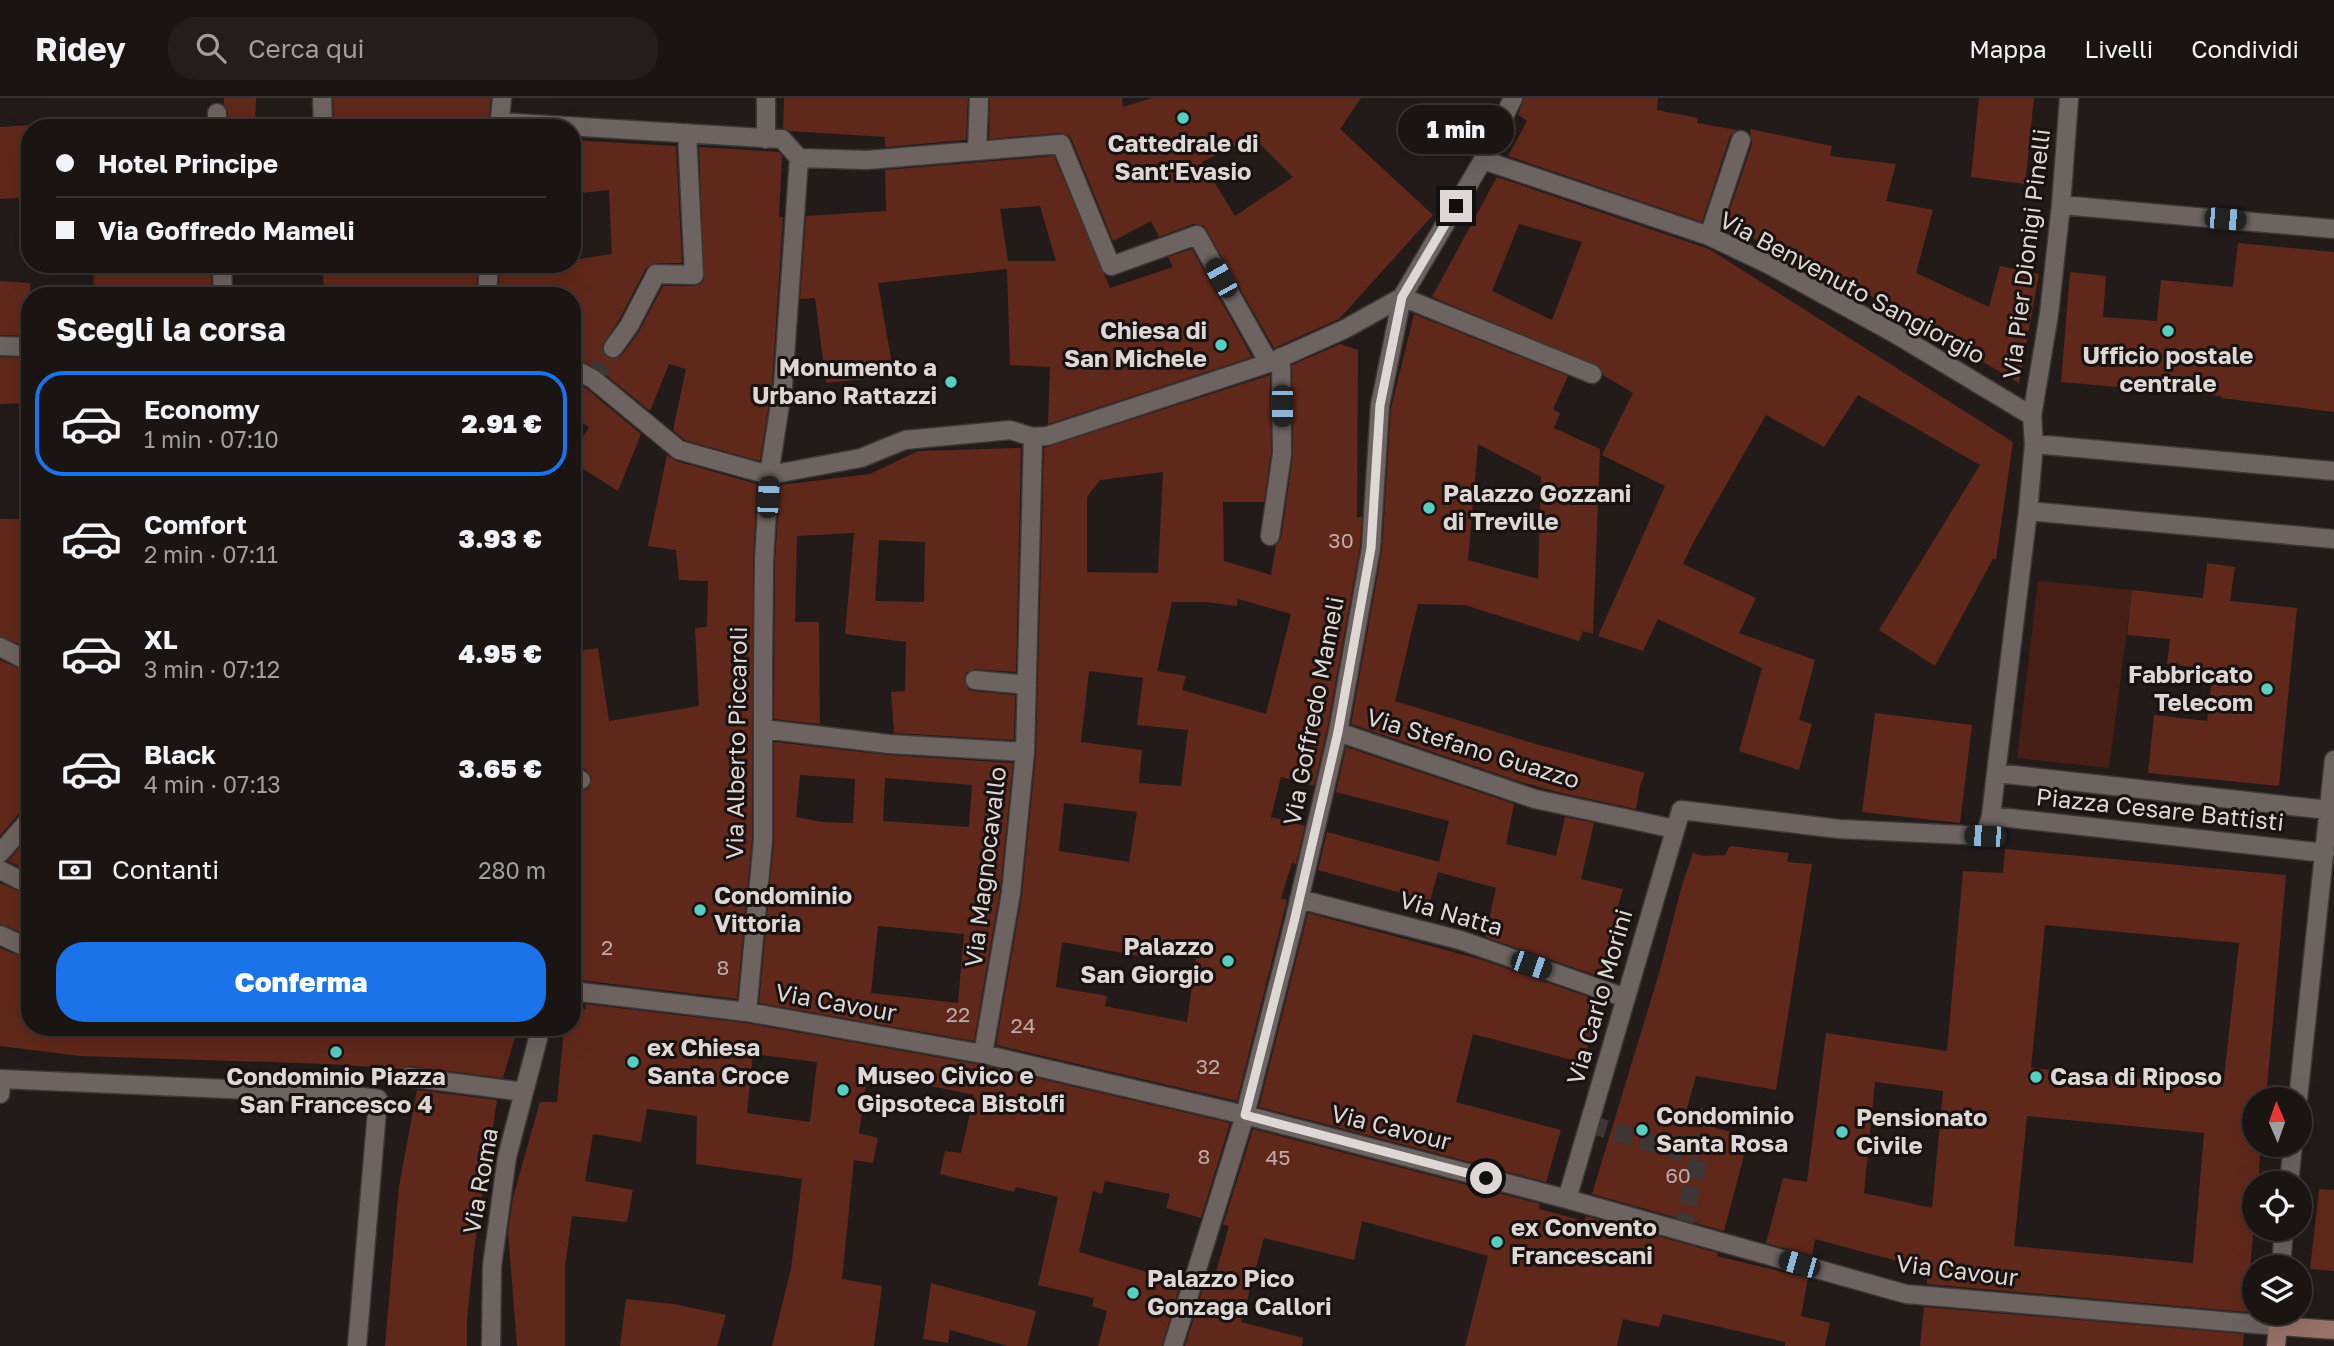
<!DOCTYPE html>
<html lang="it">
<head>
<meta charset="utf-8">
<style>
	body { margin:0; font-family:"Golos Text",sans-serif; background:#231d1c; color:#f1f3f6; height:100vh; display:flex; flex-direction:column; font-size:26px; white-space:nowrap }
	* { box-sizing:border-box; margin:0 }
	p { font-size:23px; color:#9f9ea0 }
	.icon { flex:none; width:38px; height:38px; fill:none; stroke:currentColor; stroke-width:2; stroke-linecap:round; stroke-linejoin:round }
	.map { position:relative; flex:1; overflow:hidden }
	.details { position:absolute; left:21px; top:189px; width:560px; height:749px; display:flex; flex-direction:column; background:#1a1413; border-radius:28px; box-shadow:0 7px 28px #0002,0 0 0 2px #383333 }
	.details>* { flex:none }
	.banner { position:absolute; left:21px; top:21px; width:560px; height:154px; border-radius:28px; box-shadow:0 7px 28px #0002,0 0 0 2px #383333; display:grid; align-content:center; height:154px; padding:0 35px; background:#1a1413 }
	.needle { width:46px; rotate:358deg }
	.buttons { position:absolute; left:2242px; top:989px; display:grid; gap:14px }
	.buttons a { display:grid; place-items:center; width:70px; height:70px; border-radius:50%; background:#1a1413; box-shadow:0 7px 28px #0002,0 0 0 2px #383333; font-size:35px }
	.end { position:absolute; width:32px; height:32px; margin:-16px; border:9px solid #ddd7d6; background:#111; box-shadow:0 0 0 4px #111 }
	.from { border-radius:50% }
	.bubble { position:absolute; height:49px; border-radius:24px; background:#1a1413; box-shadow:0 7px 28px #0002,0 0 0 2px #383333; font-size:23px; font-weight:800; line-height:49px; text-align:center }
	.car { position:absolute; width:21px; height:42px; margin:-21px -10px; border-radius:9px; box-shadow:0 0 5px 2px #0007; background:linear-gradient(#222 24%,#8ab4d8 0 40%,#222 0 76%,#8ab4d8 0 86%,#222 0) }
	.banner b { display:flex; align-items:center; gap:24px; height:66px; font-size:26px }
	.banner b+b { border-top:2px solid #383333 }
	.banner i { width:18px; height:18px; background:#f1f3f6 }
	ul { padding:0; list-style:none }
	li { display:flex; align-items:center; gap:21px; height:105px; margin:0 14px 10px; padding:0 21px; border:4px solid transparent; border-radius:28px }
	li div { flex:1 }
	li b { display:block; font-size:26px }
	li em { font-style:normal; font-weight:800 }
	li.on { border-color:#1a73e8 }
	li>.icon { width:63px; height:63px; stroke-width:1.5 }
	h2 { padding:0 35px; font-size:32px; line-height:84px }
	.pay { display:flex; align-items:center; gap:18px; height:77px; padding:0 35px; font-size:26px }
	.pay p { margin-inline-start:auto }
	.action { display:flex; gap:14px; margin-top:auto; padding:14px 35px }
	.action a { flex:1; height:80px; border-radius:28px; background:#1a73e8; color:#fff; font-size:28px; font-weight:800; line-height:80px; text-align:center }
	header { display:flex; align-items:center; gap:42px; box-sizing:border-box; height:98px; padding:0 35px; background:#1a1413; border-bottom:2px solid #383333 }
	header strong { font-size:33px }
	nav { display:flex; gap:38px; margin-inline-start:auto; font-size:24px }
	.search { width:490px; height:63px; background:#231d1c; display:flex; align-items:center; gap:18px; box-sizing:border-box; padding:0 24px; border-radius:28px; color:#9f9ea0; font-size:26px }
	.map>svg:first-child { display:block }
	.green { fill:#481f15 }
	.building { fill:#60281a; fill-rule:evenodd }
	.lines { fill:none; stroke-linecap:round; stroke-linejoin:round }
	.street-tunnel { stroke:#3e3735; stroke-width:18; stroke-dasharray:18 9; stroke-linecap:butt }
	.street-casing { stroke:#3d3837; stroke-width:21 }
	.secondary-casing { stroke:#3d3837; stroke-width:21 }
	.street { stroke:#6d6462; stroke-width:18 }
	.secondary { stroke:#987269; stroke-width:18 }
	.route { stroke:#ddd7d6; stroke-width:9 }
	.poi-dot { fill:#58cec0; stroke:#191210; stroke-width:2.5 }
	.labels { text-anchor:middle; stroke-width:6; stroke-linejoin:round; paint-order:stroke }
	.number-label { font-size:21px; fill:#beaba7 }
	.poi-label { font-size:24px; font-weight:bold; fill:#ddd7d6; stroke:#191210; text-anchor:start }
	.street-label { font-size:24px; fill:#ddd7d6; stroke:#191210 }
</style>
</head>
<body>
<header>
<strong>Ridey</strong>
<div class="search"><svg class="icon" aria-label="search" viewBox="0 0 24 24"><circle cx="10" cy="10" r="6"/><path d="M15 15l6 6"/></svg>Cerca qui</div>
<nav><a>Mappa</a><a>Livelli</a><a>Condividi</a></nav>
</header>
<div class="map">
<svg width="2334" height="1248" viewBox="0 0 2334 1248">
	<rect width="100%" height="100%" fill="#221b19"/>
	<path class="green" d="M2038,483L2132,492L2109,670L2017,660Z"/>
	<path class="building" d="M224,0H256L255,30H228V14L224,6Z
		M333,0H491L488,30H334Z
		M784,0H968L966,42L885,49V39L790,33L783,30Z
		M990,0H1122L1123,9L1152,0H1361L1340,31L1433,117L1339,221L1274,250L1204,128L1193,126L1159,139L1151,123L1113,143L1072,42L1068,37L1060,35L989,41ZM1253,39L1293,79L1235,118L1202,64Z
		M1524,0H1658L1657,12L1698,20L1697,25L1737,32L1730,38L1702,124L1508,58L1527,23L1518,17Z
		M1979,0H2034L2025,86L1971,79Z
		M30,27V99L0,101V29Z
		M1750,31L1832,48L1830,58L1896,66L1886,103L1933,112L1916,175L1989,209L2000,168L2039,176L2019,285L1862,193L1861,195L1725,126L1752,46Z
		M572,42L676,48L682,165H656L646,170L619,222L602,248L603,255L612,261L622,257L638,235L663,188H694L700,186L704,182L699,49L779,54L782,58L779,119H783L772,286L760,363L684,342L673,332L686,271L669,266L650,313L600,272L572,259V198H498L500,166H572V162L612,156L609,92L572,96Z
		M1054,58L1110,190L1173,169L1168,159L1192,151L1252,259L1048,326L1050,269L1010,267L1007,171L878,185L894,278L826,285L815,200L800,201L806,118L886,113L885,72ZM1040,108L1056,163H1008L1000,111Z
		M1497,79L1709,151L2013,344L1996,461H1993L1935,568L1879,532L1980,367L1858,297L1824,349L1766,317L1693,445L1683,466L1756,500L1739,535L1815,562L1799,622L1812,626L1799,672L1739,653L1762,570L1658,521L1643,553L1598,538L1665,388L1602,357L1633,295L1603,277L1600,269L1432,199ZM1519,126L1582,144L1552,222L1492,193Z
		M2238,145L2334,154V314L2221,300V298L2061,284L2070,174L2106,178L2103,219L2157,223L2161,182L2233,189Z
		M93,166H211L212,198H172V191H121V198H94Z
		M355,166H478L476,198H324L323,170L354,176Z
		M0,183L30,185V238L0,237Z
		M1414,216L1568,278L1553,311L1560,315L1554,330L1600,351L1593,536L1583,533L1579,543L1465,507L1418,506L1395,603L1536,646L1645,675L1640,688L1636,711L1557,694L1518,683L1351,626L1382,452L1391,310ZM1478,346L1541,379L1538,481L1468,462Z
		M1340,246L1358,252L1357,419H1362L1360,449L1327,632L1314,688L1281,679L1271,719L1305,728L1296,766L1292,765L1281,800L1287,802L1237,1003L996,947L1022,797L1036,655L1044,350L1270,277L1271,355L1264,404H1223L1224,463L1271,477L1276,447L1281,440L1293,357L1292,267ZM1163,374L1158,475L1087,474V399L1100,382ZM1238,501L1291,516L1266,616L1182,592L1186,578L1157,573L1172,504H1206L1237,508ZM1089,573L1143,580L1137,627L1188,632L1181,688L1139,685L1142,652L1081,644ZM1064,705L1137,714L1129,764L1059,753ZM1062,844L1139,858L1142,851L1196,859L1187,924L1105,908L1107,898L1056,889Z
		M0,259L30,260V305L0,306Z
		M572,283L587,291L641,336L618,393L572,364V357L589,329L572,319Z
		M1021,350L1016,574L975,571L966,575L964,582L968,591L973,593L1015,597L1014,642L894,635L891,594L905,593L906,544L845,536L854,435L797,438L795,524H819L820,626L774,621L775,463L780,387L870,376L918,353ZM879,442L925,444L924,504L875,503Z
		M667,357L676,363L757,386L753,463L752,741L737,901L579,882L572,850L580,768L572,767V695L588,691L592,680L585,671L572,672V554L598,550L609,623L699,608L695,530L707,529L708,483L679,482L676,452L648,448Z
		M0,421H30V551L0,538Z
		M2207,465L2235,469L2230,503L2297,510L2279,688L2148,675L2154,617L2207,623L2213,571L2167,566L2170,541L2127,537L2132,492L2203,500Z
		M0,562L30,575V710L21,713L0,738Z
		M1875,615L1972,627L1960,725L1862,714Z
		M774,644L888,657L1013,665L1000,793L974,943L759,905L774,743ZM800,677L855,681L853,725L822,724L796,719ZM885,680L972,687L969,729L883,723ZM878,828L964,836L958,905L871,895Z
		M1346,649L1514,706L1506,746L1556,758L1565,719L1594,725L1581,781L1623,791L1617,811L1625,812L1601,879L1485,839L1496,790L1438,774L1430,803L1318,772L1327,734L1439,764L1449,723L1336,694Z
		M30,738V774L8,763Z
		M1730,748L1789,755L1787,764L1812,766L1776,992L1696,978L1684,1021L1749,1039L1724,1133L1592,1096L1660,872L1682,787L1693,755L1703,758L1725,757Z
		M2005,751L2286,777L2266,1001H2254V1046H2261L2258,1085H2254V1126L2246,1214L1927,1186V1171L1815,1141L1812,1158L1766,1145L1783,1080L1807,1084L1826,935L1947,953L1963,773L2003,775ZM2045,827L2239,845L2223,989L2031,970ZM1875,984L1943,993L1932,1110L1864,1095ZM2027,1018L2204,1035L2193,1165L2014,1148Z
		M0,785L30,798V838L0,826Z
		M1308,815L1479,861L1600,903L1584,965L1473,936L1456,1004L1561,1032L1546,1084L1259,1009Z
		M0,850L30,862V908L26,929H352L420,939L421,929H518L503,980L410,968L401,971L328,966L80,958L0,948Z
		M585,906L745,925L981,967L1230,1025L1201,1120L1166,1110L1170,1096L1105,1083L1102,1096L1093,1093L1079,1154L1181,1184L1162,1248H1098L1107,1213L1092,1208L1094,1200L1038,1187L1058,1099L1016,1089L1014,1094L940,1076L945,1053L961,1055L974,997L868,975L859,1035L878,1040L873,1065L854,1062L842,1181L882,1188L874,1248H772L791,1171L802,1081L696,1066L697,1018L647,1011L641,1044L593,1036L585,1083L633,1092L627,1124L572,1118L565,1168V1248H517L508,1134L513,1099L540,1004H557L564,929H572V909L586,911ZM753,956L817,964L810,1024L747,1015Z
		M417,992L497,1002L475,1145L467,1221V1248H385L399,1088Z
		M1253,1031L1540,1106L1539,1111L1562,1117L1584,1123L1586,1118L1718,1155L1717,1158L1808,1180L1801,1218L1830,1225L1825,1248H1785V1244L1663,1216L1659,1229L1623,1221L1617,1248H1465L1488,1158L1362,1123L1354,1162L1264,1140L1241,1224L1303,1240L1302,1248H1185L1203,1190L1211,1192L1229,1128L1223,1127Z
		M2319,1091L2334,1092V1173L2310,1171Z
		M931,1185L1036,1213L1027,1248H1008L950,1232L948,1245L923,1241Z
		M626,1201L674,1206L726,1217L717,1248H620Z
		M1924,1209L2244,1236L2243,1248H1920Z"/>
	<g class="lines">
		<path class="street-tunnel" d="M593,281L613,250
			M1589,1026L1698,1059
			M1682,1133L1709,1012"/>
		<g class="street-casing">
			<path id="street" d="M322,0L323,30
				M2069,0L2061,107L2049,216L2032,318L2034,346L2028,413L2334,441
				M217,15V30
				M500,24L782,41L799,60
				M499,30L502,0
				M766,41V0
				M977,53L979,0
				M799,60L867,62L1061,46L1111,168L1197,137L1269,265
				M1483,62L1709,138L1768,166L1894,235L2032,318
				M2061,107L2334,131
				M1709,138L1741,42
				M222,166L223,198
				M487,198L489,166
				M0,248L30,249
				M613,250L629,228L656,176L694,177L687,35
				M572,270L593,281L679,352L769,377L861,360L905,342L1010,332L1033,339L1047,338L1269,265L1345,231L1402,199L1592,276
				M2034,346L2334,373
				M2028,413L1996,675L2328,712
				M1270,438L1282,356L1281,259
				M0,549L30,564
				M975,582L1027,587
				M763,631L889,646L1025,654
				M1338,634L1535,701L1675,731
				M572,684L581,682
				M1991,718L2325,755
				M0,755L30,721
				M0,772L30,787
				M1299,801L1460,842L1626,900
				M0,837L30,851
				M572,893L747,914L983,956L1245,1017L1567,1101L1906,1196L2278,1228V1214
				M747,914L763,742V567L764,463L769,377L783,287L799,60
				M983,956L1011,795L1025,654L1033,339
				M409,979L524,994
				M0,996L1,981L340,996L378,1001L357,1248
				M2298,1001L2334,662
				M2289,1085L2293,1046
				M1567,1101L1681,712L1839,731L1985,738L1991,718L1996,675
				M2281,1169L2284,1130
				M491,1248L492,1168L507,1059L541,929
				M1173,1248L1245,1017L1294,824L1338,634L1371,450L1380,307L1402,199L1483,62L1513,0"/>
		</g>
		<g class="secondary-casing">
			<path id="secondary" d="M2276,1248L2278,1228L2334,1232"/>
		</g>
		<use href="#street" class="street"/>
		<use href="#secondary" class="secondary"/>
	</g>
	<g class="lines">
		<path class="route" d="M1456,108L1402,199L1380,307L1371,450L1338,634L1294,824L1245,1017L1486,1080"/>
	</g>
	<g class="poi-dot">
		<circle cx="1183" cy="20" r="7"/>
		<circle cx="2168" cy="233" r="7"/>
		<circle cx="1221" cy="247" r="7"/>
		<circle cx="951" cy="284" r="7"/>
		<circle cx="1429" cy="410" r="7"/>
		<circle cx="2267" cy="591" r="7"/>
		<circle cx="700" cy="812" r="7"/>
		<circle cx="1228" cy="863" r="7"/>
		<circle cx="336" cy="954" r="7"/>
		<circle cx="633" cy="964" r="7"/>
		<circle cx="2036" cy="979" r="7"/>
		<circle cx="843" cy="992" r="7"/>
		<circle cx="1642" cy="1032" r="7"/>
		<circle cx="1842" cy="1034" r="7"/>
		<circle cx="1497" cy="1144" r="7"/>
		<circle cx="1133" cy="1195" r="7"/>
	</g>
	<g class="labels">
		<g class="number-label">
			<text x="1341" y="450">30</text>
			<text x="607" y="857">2</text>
			<text x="723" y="877">8</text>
			<text x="958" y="924">22</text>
			<text x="1023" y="935">24</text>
			<text x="1208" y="976">32</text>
			<text x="1204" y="1066">8</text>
			<text x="1278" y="1067">45</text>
			<text x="1678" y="1085">60</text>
		</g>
		<g class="poi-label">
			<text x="1183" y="54" text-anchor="middle">Cattedrale di<tspan x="1183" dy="28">Sant'Evasio</tspan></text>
			<text x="1207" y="241" text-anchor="end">Chiesa di<tspan x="1207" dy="28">San Michele</tspan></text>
			<text x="2168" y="266" text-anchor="middle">Ufficio postale<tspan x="2168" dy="28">centrale</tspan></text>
			<text x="937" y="278" text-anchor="end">Monumento a<tspan x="937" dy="28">Urbano Rattazzi</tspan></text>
			<text x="1443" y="404">Palazzo Gozzani<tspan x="1443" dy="28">di Treville</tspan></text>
			<text x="2253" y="585" text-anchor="end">Fabbricato<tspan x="2253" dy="28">Telecom</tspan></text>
			<text x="714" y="806">Condominio<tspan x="714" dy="28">Vittoria</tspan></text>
			<text x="1214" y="857" text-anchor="end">Palazzo<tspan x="1214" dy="28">San Giorgio</tspan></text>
			<text x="647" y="958">ex Chiesa<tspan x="647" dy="28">Santa Croce</tspan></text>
			<text x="857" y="986">Museo Civico e<tspan x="857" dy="28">Gipsoteca Bistolfi</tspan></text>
			<text x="336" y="987" text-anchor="middle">Condominio Piazza<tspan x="336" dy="28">San Francesco 4</tspan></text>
			<text x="2050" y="987">Casa di Riposo</text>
			<text x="1656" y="1026">Condominio<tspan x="1656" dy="28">Santa Rosa</tspan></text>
			<text x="1856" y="1028">Pensionato<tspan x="1856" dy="28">Civile</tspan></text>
			<text x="1511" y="1138">ex Convento<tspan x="1511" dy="28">Francescani</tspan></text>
			<text x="1147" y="1189">Palazzo Pico<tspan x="1147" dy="28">Gonzaga Callori</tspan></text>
		</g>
		<g class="street-label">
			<text transform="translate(2027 156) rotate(-83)" y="8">Via Pier Dionigi Pinelli</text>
			<text transform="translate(1852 190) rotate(28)" y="8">Via Benvenuto Sangiorgio</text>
			<text transform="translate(1314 613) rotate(-79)" y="8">Via Goffredo Mameli</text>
			<text transform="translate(737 645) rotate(-89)" y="8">Via Alberto Piccaroli</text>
			<text transform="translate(1473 651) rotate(17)" y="8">Via Stefano Guazzo</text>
			<text transform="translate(2160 712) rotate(6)" y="8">Piazza Cesare Battisti</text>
			<text transform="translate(986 769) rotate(-83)" y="8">Via Magnocavallo</text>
			<text transform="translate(1451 816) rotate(16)" y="8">Via Natta</text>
			<text transform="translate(1600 899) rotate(-74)" y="8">Via Carlo Morini</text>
			<text transform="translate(836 905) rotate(10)" y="8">Via Cavour</text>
			<text transform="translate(1391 1030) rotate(14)" y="8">Via Cavour</text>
			<text transform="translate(481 1083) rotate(-80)" y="8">Via Roma</text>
			<text transform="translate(1957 1173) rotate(7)" y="8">Via Cavour</text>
		</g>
	</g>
</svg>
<div class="buttons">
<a><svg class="needle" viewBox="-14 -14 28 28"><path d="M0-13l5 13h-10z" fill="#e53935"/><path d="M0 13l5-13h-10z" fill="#9f9ea0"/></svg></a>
<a><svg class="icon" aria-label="locate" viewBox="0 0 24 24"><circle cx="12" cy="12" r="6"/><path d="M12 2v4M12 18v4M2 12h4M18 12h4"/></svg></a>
<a><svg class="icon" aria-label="layers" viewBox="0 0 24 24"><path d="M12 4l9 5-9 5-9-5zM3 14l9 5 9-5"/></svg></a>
</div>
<i class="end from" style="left:1486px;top:1080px"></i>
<i class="end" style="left:1456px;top:108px"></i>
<div class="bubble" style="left:1398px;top:7px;width:116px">1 min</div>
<i class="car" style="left:2225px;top:121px;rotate:95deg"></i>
<i class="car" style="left:1221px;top:180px;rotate:331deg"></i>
<i class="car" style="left:1282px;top:308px;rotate:180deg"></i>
<i class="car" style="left:768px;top:399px;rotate:3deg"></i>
<i class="car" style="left:1985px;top:738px;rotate:273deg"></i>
<i class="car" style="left:1531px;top:867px;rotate:109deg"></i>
<i class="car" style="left:1799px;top:1166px;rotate:286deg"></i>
<div class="banner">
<b><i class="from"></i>Hotel Principe</b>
<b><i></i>Via Goffredo Mameli</b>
</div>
<section class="details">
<h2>Scegli la corsa</h2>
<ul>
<li class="on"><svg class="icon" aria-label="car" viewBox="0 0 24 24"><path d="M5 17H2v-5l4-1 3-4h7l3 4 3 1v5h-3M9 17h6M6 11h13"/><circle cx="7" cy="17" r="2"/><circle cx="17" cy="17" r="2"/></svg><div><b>Economy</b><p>1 min · 07:10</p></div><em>2.91 €</em></li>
<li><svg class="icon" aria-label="car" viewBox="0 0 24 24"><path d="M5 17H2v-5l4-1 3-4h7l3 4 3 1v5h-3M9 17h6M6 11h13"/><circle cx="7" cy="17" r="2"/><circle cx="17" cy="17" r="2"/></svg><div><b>Comfort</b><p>2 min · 07:11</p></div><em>3.93 €</em></li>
<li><svg class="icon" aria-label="car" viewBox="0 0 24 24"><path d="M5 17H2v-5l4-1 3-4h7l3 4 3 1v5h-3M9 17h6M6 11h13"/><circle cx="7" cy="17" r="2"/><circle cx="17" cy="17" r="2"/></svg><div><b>XL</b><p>3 min · 07:12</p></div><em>4.95 €</em></li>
<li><svg class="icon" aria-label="car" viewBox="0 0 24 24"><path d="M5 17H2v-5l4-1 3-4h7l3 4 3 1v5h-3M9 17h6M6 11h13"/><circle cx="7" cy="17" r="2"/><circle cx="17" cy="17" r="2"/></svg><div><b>Black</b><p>4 min · 07:13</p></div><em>3.65 €</em></li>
</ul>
<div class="pay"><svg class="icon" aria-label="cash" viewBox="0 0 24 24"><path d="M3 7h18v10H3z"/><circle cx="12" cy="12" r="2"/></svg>Contanti<p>280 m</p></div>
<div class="action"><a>Conferma</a></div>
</section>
</div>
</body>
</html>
